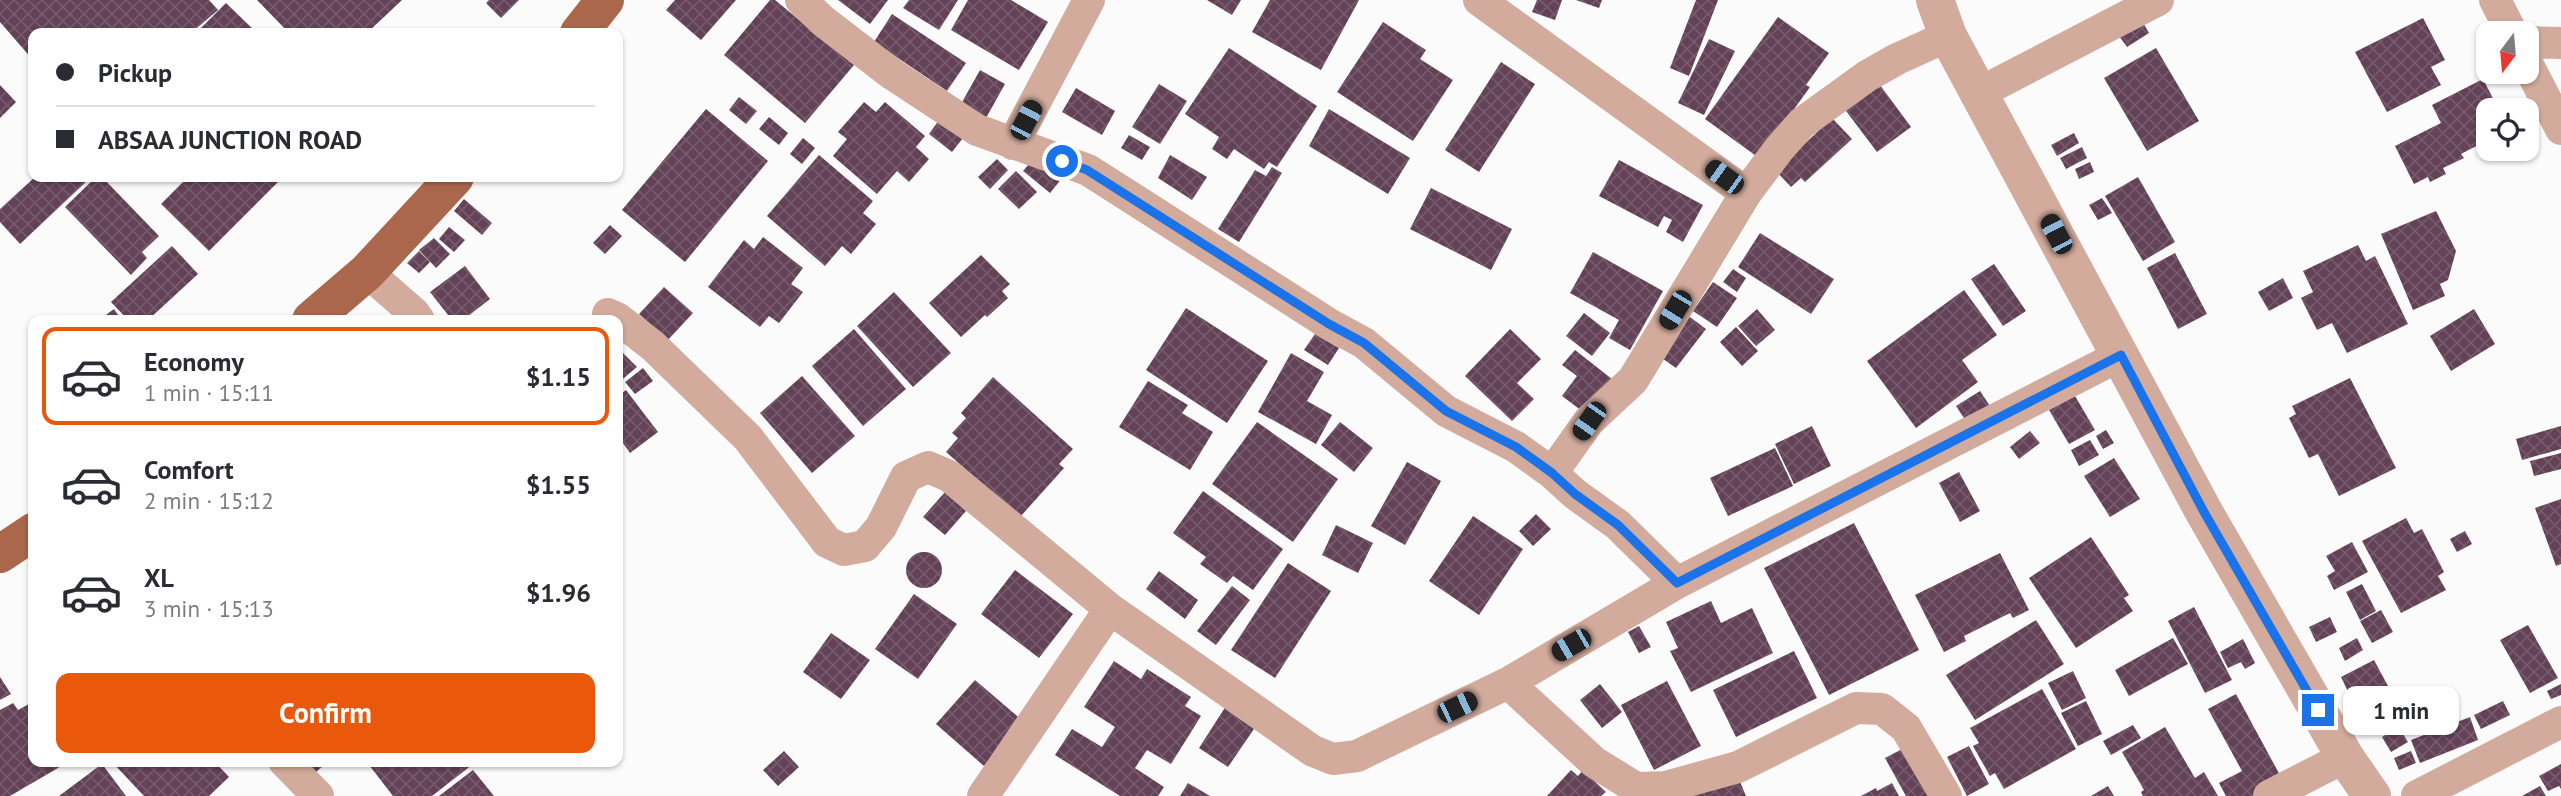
<!DOCTYPE html>
<html lang="en">
<head>
<meta charset="utf-8">
<style>
	body { margin:0; font-family:"PT Sans",sans-serif; background:#f7f7f7; color:#2b2b33; height:100vh; display:flex; flex-direction:column; font-size:26px; white-space:nowrap }
	* { box-sizing:border-box; margin:0 }
	p { font-size:23px; color:#7c7c81 }
	.icon { flex:none; width:38px; height:38px; fill:none; stroke:currentColor; stroke-width:2; stroke-linecap:round; stroke-linejoin:round }
	.map { position:relative; flex:1; overflow:hidden }
	.panel { position:absolute; left:28px; top:315px; width:595px; height:452px; display:flex; flex-direction:column; background:#fff; border-radius:14px; box-shadow:0 2px 5px #0004 }
	.panel>* { flex:none }
	.banner { position:absolute; left:28px; top:28px; width:595px; height:154px; border-radius:14px; box-shadow:0 2px 5px #0004; display:grid; align-content:center; height:154px; padding:0 28px; background:#fff }
	.needle { width:46px; rotate:196deg }
	.tools { position:absolute; left:2476px; top:21px; display:grid; gap:14px }
	.tools a { display:grid; place-items:center; width:63px; height:63px; border-radius:14px; background:#fff; box-shadow:0 2px 5px #0004; font-size:35px }
	.end { position:absolute; width:32px; height:32px; margin:-16px; border:9px solid #1a73e8; background:#fff; box-shadow:0 0 0 4px #fff }
	.from { border-radius:50% }
	.bubble { position:absolute; height:49px; border-radius:14px; background:#fff; box-shadow:0 2px 5px #0004; font-size:23px; font-weight:600; line-height:49px; text-align:center }
	.car { position:absolute; width:21px; height:42px; margin:-21px -10px; border-radius:9px; box-shadow:0 0 5px 2px #0007; background:linear-gradient(#222 24%,#8ab4d8 0 40%,#222 0 76%,#8ab4d8 0 86%,#222 0) }
	.banner b { display:flex; align-items:center; gap:24px; height:66px; font-size:26px }
	.banner b+b { border-top:2px solid #e1e1e2 }
	.banner i { width:18px; height:18px; background:#2b2b33 }
	ul { padding:12px 0 0; list-style:none }
	li { display:flex; align-items:center; gap:21px; height:98px; margin:0 14px 10px; padding:0 14px; border:4px solid transparent; border-radius:14px }
	li div { flex:1 }
	li b { display:block; font-size:26px }
	li em { font-style:normal; font-weight:600 }
	li.active { border-color:#ea580c }
	li>.icon { width:63px; height:63px; stroke-width:1.5 }
	.button { display:flex; gap:14px; margin-top:auto; padding:14px 28px }
	.button a { flex:1; height:80px; border-radius:14px; background:#ea580c; color:#fff; font-size:28px; font-weight:600; line-height:80px; text-align:center }
	.map>svg:first-child { display:block }
	.building { fill:url(#building-cross-hatch) }
	.lines { fill:none; stroke-linecap:round; stroke-linejoin:round }
	.minor { stroke:#d3ab9c; stroke-width:32 }
	.tertiary { stroke:#d3ab9c; stroke-width:38 }
	.primary { stroke:#ab674c; stroke-width:38 }
	.route { stroke:#1a73e8; stroke-width:9 }
</style>
</head>
<body>
<div class="map">
<svg width="2561" height="796" viewBox="0 0 2561 796">
	<defs>
		<pattern id="building-cross-hatch" width="8" height="8" patternUnits="userSpaceOnUse" patternTransform="scale(1.75)"><rect width="8" height="8" fill="#634257"/><path d="M0 0l8 8M0 8l8-8" fill="none" stroke="#755a6b"/></pattern>
	</defs>
	<rect width="100%" height="100%" fill="#fbfbfb"/>
	<path class="building" d="M0,0H209L218,10L191,33H33V60L0,22Z
		M257,0H402L367,33H289Z
		M489,0H519L501,18L486,3Z
		M675,0H736L701,40L666,10Z
		M770,0H775L854,65L805,123L724,55Z
		M838,0H888L870,24Z
		M909,0H958L939,30L903,8Z
		M968,0H1011L1048,22L1019,70L951,30Z
		M1207,0H1241L1232,15Z
		M1270,0H1359L1321,70L1252,32Z
		M1537,0H1562L1555,20L1532,12Z
		M1576,0H1602L1599,8Z
		M1696,0H1718L1689,76L1670,68Z
		M226,3L252,28L247,33H196Z
		M892,14L966,63L947,91L874,42Z
		M1778,17L1829,53L1806,85L1810,87L1759,158L1705,119Z
		M2423,18L2445,60L2431,67L2441,85L2387,112L2355,52Z
		M2141,19L2149,33L2127,47L2117,33Z
		M1383,22L1426,50L1420,59L1453,80L1413,141L1337,92Z
		M1709,39L1735,51L1704,115L1678,103Z
		M1229,48L1317,106L1277,167L1269,162L1264,169L1234,149L1227,159L1212,149L1219,137L1185,114Z
		M2156,48L2199,121L2147,151L2104,78Z
		M1501,62L1535,84L1479,172L1445,150Z
		M980,70L1005,84L986,118L961,104Z
		M2483,79L2499,110H2488V140L2461,154L2464,158L2443,168L2446,174L2430,182L2428,177L2414,184L2395,146L2441,123L2432,105Z
		M1877,81L1911,127L1877,152L1843,107Z
		M1159,84L1187,101L1160,144L1132,127Z
		M0,85L16,102L0,118Z
		M1076,88L1115,111L1102,135L1062,112Z
		M739,97L757,111L746,124L729,110Z
		M864,102L876,112L885,102L925,136L916,147L929,159L909,182L897,171L877,194L833,156L847,139L838,132Z
		M706,109L768,161L685,262L622,210Z
		M1329,109L1410,158L1388,194L1309,146Z
		M769,117L788,133L779,145L759,129Z
		M1832,118L1852,139L1805,182L1801,178L1791,187L1776,171Z
		M939,120L963,138L952,152L929,134Z
		M2074,133L2079,143L2057,156L2051,145Z
		M1129,135L1150,147L1142,160L1121,148Z
		M803,138L815,148L802,164L790,154Z
		M2082,147L2087,158L2066,169L2060,158Z
		M819,155L873,201L863,213L876,224L851,254L842,246L825,266L767,216Z
		M1170,155L1207,177L1192,200L1158,178Z
		M1036,156L1063,177L1050,193L1023,171Z
		M997,159L1008,170L990,189L978,177Z
		M1619,160L1703,205L1683,242L1666,232L1672,220L1664,216L1658,227L1599,196Z
		M2090,162L2094,172L2079,179L2075,169Z
		M1272,167L1282,173L1239,242L1218,229L1255,170L1266,176Z
		M1016,171L1037,192L1019,209L998,189Z
		M35,177H85L88,180L20,244L0,222V209Z
		M96,177H102L159,236L142,252L147,258L131,275L65,207Z
		M188,177H283L209,251L161,204Z
		M2138,177L2175,242L2143,261L2105,196Z
		M1431,188L1512,229L1491,270L1410,229Z
		M2102,198L2112,213L2098,220L2089,205Z
		M464,199L492,223L482,235L454,211Z
		M2436,211L2456,251L2448,280L2440,284L2445,296L2413,310L2381,234Z
		M610,225L622,236L605,254L593,243Z
		M449,227L465,240L454,252L439,239Z
		M1760,233L1834,279L1811,314L1738,267Z
		M763,237L803,268L791,284L803,292L779,323L769,316L760,327L708,287L744,240L754,249Z
		M434,238L450,254L436,268L419,250Z
		M2358,245L2366,261L2375,256L2408,324L2347,353L2332,323L2317,330L2301,298L2313,292L2303,271Z
		M172,246L198,274L148,320H128L111,302Z
		M419,251L430,262L419,273L407,263Z
		M1593,252L1663,291L1630,350L1609,338L1619,320L1570,293Z
		M2175,253L2207,314L2178,329L2147,268Z
		M981,255L1010,284L1002,291L1008,298L987,317L985,315L961,337L929,303Z
		M1994,264L2026,311L2003,326L1971,279Z
		M465,266L490,299L463,320H452L430,292Z
		M1733,269L1746,278L1737,292L1723,282Z
		M2283,278L2293,298L2269,311L2258,292Z
		M1713,282L1737,298L1717,327L1693,311Z
		M664,287L693,313L668,340L639,314Z
		M1964,290L1997,335L1962,360L1978,382L1916,428L1867,361Z
		M894,292L951,353L913,387L857,326Z
		M1186,308L1268,361L1227,423L1146,370Z
		M114,309L122,320H99Z
		M1757,309L1775,330L1756,346L1738,326Z
		M2474,309L2495,344L2451,371L2430,336Z
		M1584,313L1610,333L1592,356L1566,336Z
		M1686,314L1706,329L1676,368L1656,354Z
		M1736,327L1758,351L1742,366L1720,342Z
		M854,329L906,389L863,426L812,366Z
		M1510,329L1541,359L1517,383L1534,399L1512,421L1465,376Z
		M1315,334L1339,348L1328,365L1304,350Z
		M618,348L637,367L618,383Z
		M1575,350L1612,379L1586,414L1562,396L1577,376L1562,365Z
		M1291,353L1324,372L1307,401L1332,415L1316,444L1258,412Z
		M643,368L653,381L635,394L625,382Z
		M802,376L855,436L812,473L760,413Z
		M993,377L1073,449L1059,464L1064,468L1020,517L946,452L958,438L952,433L966,418L961,413Z
		M2350,378L2396,468L2339,496L2318,454L2309,458L2289,418L2296,414L2292,406Z
		M1148,381L1188,405L1182,413L1213,432L1190,470L1119,427Z
		M626,390L658,432L630,453L618,436V396Z
		M1980,391L1992,409L1968,424L1956,406Z
		M2075,396L2095,430L2069,444L2049,410Z
		M1257,422L1338,479L1293,542L1212,484Z
		M1340,422L1373,448L1354,472L1321,445Z
		M1812,426L1831,466L1794,484L1775,444Z
		M2561,426V449L2522,460L2516,439Z
		M2106,430L2114,443L2103,449L2096,436Z
		M2030,431L2040,443L2019,459L2010,447Z
		M2090,440L2099,455L2079,466L2071,450Z
		M1775,448L1793,486L1728,516L1710,478Z
		M2561,453V469L2534,476L2530,461Z
		M2114,458L2140,499L2110,517L2084,476Z
		M1407,462L1441,481L1405,545L1371,526Z
		M1959,472L1980,511L1960,522L1939,483Z
		M1203,491L1283,549L1253,590L1233,576L1227,583L1200,564L1206,557L1173,533Z
		M945,492L966,511L945,535L923,517Z
		M2561,499V564L2556,566L2535,508Z
		M1536,514L1551,529L1533,546L1519,531Z
		M1473,516L1523,549L1479,615L1429,581Z
		M2406,518L2414,533L2422,529L2444,572L2438,576L2446,590L2401,613L2362,541Z
		M1854,523L1919,650L1829,695L1764,568Z
		M1336,525L1373,543L1358,573L1322,555Z
		M2465,531L2472,544L2457,552L2450,539Z
		M2091,537L2129,595L2124,598L2133,611L2076,648L2029,578Z
		M2352,542L2368,572L2334,590L2327,576L2335,571L2326,556Z
		M906 570a18 18 0 1 1 36 0a18 18 0 1 1-36 0Z
		M2000,553L2029,610L2013,618L2010,613L1964,636L1966,641L1944,652L1915,595Z
		M1288,563L1331,591L1275,678L1231,650Z
		M1015,570L1073,614L1039,658L981,614Z
		M1159,571L1198,600L1185,619L1146,589Z
		M2362,584L2376,611L2360,620L2346,592Z
		M1232,586L1250,600L1216,645L1197,631Z
		M914,594L957,624L918,679L875,649Z
		M1711,601L1721,623L1752,608L1773,653L1691,692L1670,651L1678,648L1666,622Z
		M2194,607L2232,680L2205,693L2168,621Z
		M2381,610L2393,632L2372,643L2360,621Z
		M2330,617L2337,632L2316,642L2309,627Z
		M2036,620L2064,664L1975,720L1946,675Z
		M2528,625L2558,678L2530,693L2500,640Z
		M1639,626L1651,647L1639,653L1628,632Z
		M831,633L870,660L841,699L803,672Z
		M2173,638L2188,664L2129,696L2115,670Z
		M2357,638L2363,650L2345,661L2339,648Z
		M2243,639L2255,663L2245,669L2241,662L2228,668L2220,652Z
		M1794,651L1817,698L1736,737L1713,690Z
		M2374,660L2388,686L2360,700L2358,697L2352,700L2341,677Z
		M1114,661L1141,679L1147,669L1191,697L1185,706L1201,716L1171,764L1147,750L1135,768L1164,787L1158,796H1120L1055,755L1072,729L1102,747L1115,727L1084,707Z
		M2073,671L2086,698L2062,710L2048,683Z
		M0,677L11,694L0,700Z
		M975,680L1024,722L984,766L936,724Z
		M1667,681L1701,746L1654,770L1621,705Z
		M1600,684L1622,712L1602,728L1580,700Z
		M2561,684V695L2551,699L2547,691Z
		M2042,689L2076,749L2004,789L1995,773L1990,776L1973,746L1979,743L1970,728Z
		M2442,693L2454,718L2443,723L2431,698Z
		M2236,694L2281,777L2264,796H2226L2219,783L2242,771L2208,709Z
		M2086,701L2102,734L2078,746L2061,713Z
		M2503,701L2510,715L2481,729L2474,715Z
		M13,703L18,710L29,704L33,705V761H70L10,796H0V710Z
		M2379,704L2393,726L2379,734L2365,713Z
		M1226,706L1256,726L1228,767L1199,748Z
		M2470,717L2478,740L2420,763L2411,740Z
		M2133,725L2141,738L2111,755L2103,741Z
		M2165,727L2195,778L2204,772L2218,796H2143L2141,792L2144,790L2122,752Z
		M2399,727L2408,742L2391,752L2382,737Z
		M1969,746L1989,784L1967,796L1947,757Z
		M1906,747L1933,796H1906L1885,758Z
		M784,751L799,767L778,786L763,770Z
		M2411,751L2416,763L2399,770L2394,758Z
		M114,761H214L229,777L209,796H144L113,763Z
		M304,761H329L310,777Z
		M366,761H477L432,796H393Z
		M102,764L126,796H59Z
		M2561,764V789L2559,786L2548,791L2539,776Z
		M473,770L494,796H439Z
		M1571,770L1578,776L1583,770L1606,792L1601,796H1547Z
		M1738,777L1746,796H1692Z
		M1188,783L1210,796H1180Z
		M1892,783L1899,796H1861L1876,788L1877,791Z
		M2108,786L2114,796H2091Z
		M2540,786L2546,796H2522Z"/>
	<g class="lines">
		<path class="minor" d="M801,0L823,21L892,74L977,130L1088,170L1329,324L1364,343L1446,411L1516,447L1552,473
			M1479,0L1746,193
			M2495,0L2512,33
			M2527,42L2561,43
			M2527,63L2561,129
			M1979,93L2158,0
			M1013,144L1089,0
			M367,272L414,313L419,320
			M610,320L608,314L617,318L653,346L748,438L827,542L844,550L865,546L881,527L906,477L928,467L949,476L1110,609L1313,751L1333,759L1357,756L1508,683L1677,583L2121,355
			M1677,583L1618,525L1575,494L1552,473L1589,421L1633,380L1746,193L1779,149L1802,123L1867,76L1897,59L1948,36
			M1508,683L1594,762L1636,788L1666,787L1738,767L1856,708L1882,709L1906,728L1946,796
			M284,761L318,796
			M983,796L1110,609
			M2269,796L2345,757
			M2417,796L2561,722"/>
		<path class="tertiary" d="M1935,0L1948,36L2204,512L2345,757L2372,796"/>
		<path class="primary" d="M579,33L605,0
			M311,320L367,272L455,177
			M0,554L33,532"/>
	</g>
	<g class="lines">
		<path class="route" d="M1062,161L1087,170L1329,324L1364,343L1446,411L1516,447L1552,473L1575,494L1618,525L1677,583L2121,355L2204,512L2318,710"/>
	</g>
</svg>
<div class="tools">
<a><svg class="needle" viewBox="-14 -14 28 28"><path d="M0-13l5 13h-10z" fill="#e53935"/><path d="M0 13l5-13h-10z" fill="#7c7c81"/></svg></a>
<a><svg class="icon" aria-label="locate" viewBox="0 0 24 24"><circle cx="12" cy="12" r="6"/><path d="M12 2v4M12 18v4M2 12h4M18 12h4"/></svg></a>
</div>
<i class="end from" style="left:1062px;top:161px"></i>
<i class="end" style="left:2318px;top:710px"></i>
<div class="bubble" style="left:2343px;top:686px;width:116px">1 min</div>
<i class="car" style="left:1026px;top:120px;rotate:28deg"></i>
<i class="car" style="left:1724px;top:177px;rotate:306deg"></i>
<i class="car" style="left:2056px;top:234px;rotate:332deg"></i>
<i class="car" style="left:1675px;top:310px;rotate:211deg"></i>
<i class="car" style="left:1589px;top:421px;rotate:215deg"></i>
<i class="car" style="left:1571px;top:645px;rotate:240deg"></i>
<i class="car" style="left:1457px;top:707px;rotate:64deg"></i>
<div class="banner">
<b><i class="from"></i>Pickup</b>
<b><i></i>ABSAA JUNCTION ROAD</b>
</div>
<section class="panel">
<ul>
<li class="active"><svg class="icon" aria-label="car" viewBox="0 0 24 24"><path d="M5 17H2v-5l4-1 3-4h7l3 4 3 1v5h-3M9 17h6M6 11h13"/><circle cx="7" cy="17" r="2"/><circle cx="17" cy="17" r="2"/></svg><div><b>Economy</b><p>1 min · 15:11</p></div><em>$1.15</em></li>
<li><svg class="icon" aria-label="car" viewBox="0 0 24 24"><path d="M5 17H2v-5l4-1 3-4h7l3 4 3 1v5h-3M9 17h6M6 11h13"/><circle cx="7" cy="17" r="2"/><circle cx="17" cy="17" r="2"/></svg><div><b>Comfort</b><p>2 min · 15:12</p></div><em>$1.55</em></li>
<li><svg class="icon" aria-label="car" viewBox="0 0 24 24"><path d="M5 17H2v-5l4-1 3-4h7l3 4 3 1v5h-3M9 17h6M6 11h13"/><circle cx="7" cy="17" r="2"/><circle cx="17" cy="17" r="2"/></svg><div><b>XL</b><p>3 min · 15:13</p></div><em>$1.96</em></li>
</ul>
<div class="button"><a>Confirm</a></div>
</section>
</div>
</body>
</html>
